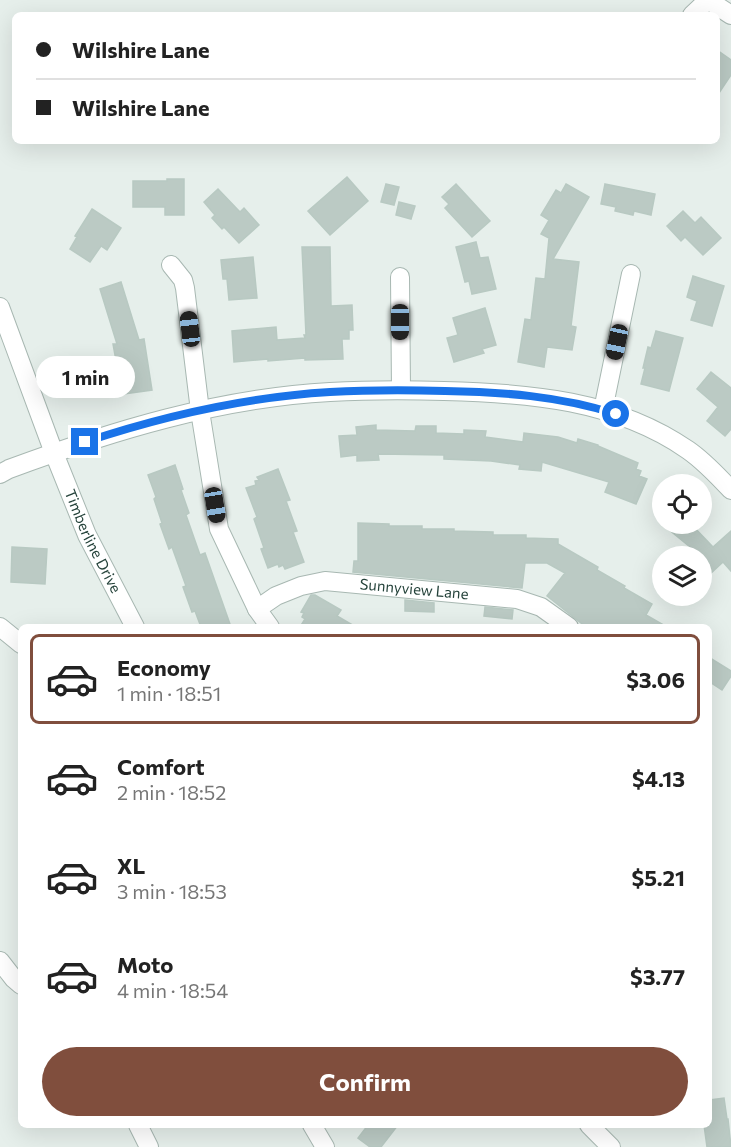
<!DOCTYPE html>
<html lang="en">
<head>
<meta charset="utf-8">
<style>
	body { margin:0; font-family:Commissioner,sans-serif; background:#f6f6f6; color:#222; height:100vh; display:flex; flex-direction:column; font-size:22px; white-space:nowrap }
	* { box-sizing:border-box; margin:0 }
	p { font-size:20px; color:#767676 }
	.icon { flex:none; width:33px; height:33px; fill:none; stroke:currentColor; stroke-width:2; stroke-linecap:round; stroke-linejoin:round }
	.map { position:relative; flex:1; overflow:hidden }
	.drawer { position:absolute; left:18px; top:624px; width:694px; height:504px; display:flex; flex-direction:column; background:#fff; border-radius:9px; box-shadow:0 6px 24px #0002 }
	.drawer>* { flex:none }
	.top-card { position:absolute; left:12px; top:12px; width:708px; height:132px; border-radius:9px; box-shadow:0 6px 24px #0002; display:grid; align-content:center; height:132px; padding:0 24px; background:#fff }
	.controls { position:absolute; left:652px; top:474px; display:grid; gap:12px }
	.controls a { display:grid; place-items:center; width:60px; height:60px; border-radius:50%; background:#fff; box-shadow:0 6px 24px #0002; font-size:30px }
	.end { position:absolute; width:27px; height:27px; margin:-14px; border:8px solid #1a73e8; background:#fff; box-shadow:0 0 0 3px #fff }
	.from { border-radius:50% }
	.bubble { position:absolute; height:42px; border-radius:21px; background:#fff; box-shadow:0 6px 24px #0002; font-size:20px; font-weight:700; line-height:42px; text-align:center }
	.car { position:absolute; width:18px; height:36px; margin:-18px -9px; border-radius:8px; box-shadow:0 0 4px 2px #0007; background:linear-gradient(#222 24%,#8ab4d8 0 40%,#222 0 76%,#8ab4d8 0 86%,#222 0) }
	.top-card b { display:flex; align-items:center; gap:21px; height:57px; font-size:22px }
	.top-card b+b { border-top:2px solid #e0e0e0 }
	.top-card i { width:15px; height:15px; background:#222 }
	ul { padding:10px 0 0; list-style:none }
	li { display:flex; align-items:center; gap:18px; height:90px; margin:0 12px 9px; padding:0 12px; border:3px solid transparent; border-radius:9px }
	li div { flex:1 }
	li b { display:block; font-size:22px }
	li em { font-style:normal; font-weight:700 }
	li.selected { border-color:#804e3d }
	li>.icon { width:54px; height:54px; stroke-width:1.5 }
	.action { display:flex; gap:12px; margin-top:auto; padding:12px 24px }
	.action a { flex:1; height:69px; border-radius:36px; background:#804e3d; color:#fff; font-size:24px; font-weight:700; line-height:69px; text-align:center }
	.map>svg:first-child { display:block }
	.building { fill:#bbcac4; stroke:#b8c9c2; stroke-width:1.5 }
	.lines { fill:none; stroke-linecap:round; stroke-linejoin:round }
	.minor-casing { stroke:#a8b8b2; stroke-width:20 }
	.tertiary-casing { stroke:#a8b8b2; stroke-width:20 }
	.minor { stroke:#fff; stroke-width:18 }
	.tertiary { stroke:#fff; stroke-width:18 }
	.route { stroke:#1a73e8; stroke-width:8 }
	.labels { text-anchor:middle; stroke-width:4.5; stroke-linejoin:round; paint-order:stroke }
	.street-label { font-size:15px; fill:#24423a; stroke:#f7fbf9 }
</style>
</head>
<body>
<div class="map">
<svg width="731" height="1147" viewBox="0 0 731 1147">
	<rect width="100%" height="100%" fill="#e6efeb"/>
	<path class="building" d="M717,50L731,60V75L717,96Z
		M347,177L368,201L330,235L308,211Z
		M167,179H184V215H165V207H133V181H167Z
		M386,184L399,187L394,205L381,202Z
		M456,184L490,221L472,237L445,208L449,204L442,197Z
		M566,184L589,197L553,259L579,262L571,326L576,327L572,350L547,347L544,367L518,362L525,319L531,320L536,278L545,279L549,238L541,234L549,220L541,215L556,190L561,193Z
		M605,184L655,194L651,215L634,211L633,215L615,211L616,207L601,204Z
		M218,189L240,212L244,208L259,225L239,243L224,227L222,229L212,218L215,215L204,202Z
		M399,202L415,206L411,219L396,215Z
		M92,209L121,228L107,250L101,246L90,262L70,249L77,237L75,236Z
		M683,211L695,223L701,217L721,238L703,255L685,237L681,241L667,226Z
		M476,242L480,258L488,257L496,289L472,294L469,281L465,282L456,247Z
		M302,247H330L331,306L352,305L353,330H349V339H342L343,359L305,360V358L268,361V359L234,362L232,331L276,327L277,340L305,338L304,335H306Z
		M253,257L257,298L229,300L227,279H223L221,260Z
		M693,276L724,286L712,326L691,320L697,301L687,297Z
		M121,282L139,340L144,339L152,390L117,395L112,366H117L113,344H117L100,289Z
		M485,308L496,345L482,349L484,353L454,362L447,338L458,335L453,318Z
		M656,331L683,338L669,391L641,384L645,368H643L648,347L651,348Z
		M711,372L731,388V429L725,436L707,421L718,407L697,389Z
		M376,425V430L415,431L416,426H436V433L464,434V430L486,431L485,437L523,442L524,433L558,437L577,443L578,439L598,445V446L638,463L636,469L641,471L639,476L647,479L636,504L605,492L609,482L542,462L541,471L519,469L520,465L491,461L444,459V455L378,454L379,460L357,461V455L341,457L339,436L357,435L356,427Z
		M175,465L183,489L181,490L189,513L186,515L200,555L205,553L231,627H201L195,611L192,612L183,587L186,586L172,547L169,549L160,524L162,523L154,499L156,497L148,475Z
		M278,469L290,500L286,501L297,531L293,532L304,562L285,569L283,565L279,567L278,564L268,568L261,549L264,548L254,519L257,517L246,488L256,485L255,481L259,480L257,477Z
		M358,523L389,524V526H422V529H454V531L493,532V535H526V538L558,539V544L598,567L597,570L625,586L624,588L652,604L646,615L667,627H586L547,596L565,573L547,563H525L522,588L353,572L354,561H358Z
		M662,524H691L713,547L731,531V571L723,562L709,575L702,568V556H680L690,547Z
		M12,547L47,549L45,584L11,582Z
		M311,595H315L341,610L337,616L356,627H300L305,619L302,617L304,613L301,612Z
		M405,600L434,603V612L405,611Z
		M485,607L513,610L512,619L484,616Z
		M710,658L731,671V676L722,690L710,682Z
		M724,1098L727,1119H728L731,1147H707L704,1125H710V1100Z
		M368,1125H398L381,1147H370L358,1138Z"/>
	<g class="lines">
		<g class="minor-casing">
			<g id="minor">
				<path d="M708,0L731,15"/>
				<path d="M692,15L708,0"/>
				<path d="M171,265L183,280L185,288L200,411L219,529L257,609L270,627"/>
				<path d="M400,277L401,390"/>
				<path d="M603,410L631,274"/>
				<path d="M0,474L9,469C112,431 219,398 330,392C368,390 406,390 444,391C529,393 616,400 688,450C704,461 718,476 731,490"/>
				<path id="s1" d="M257,609L276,596L301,586L325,581L517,599L541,607L569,627"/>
				<path d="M0,627L21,644"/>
				<path d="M0,961L14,979L21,985"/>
				<path d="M138,1125L149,1147"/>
				<path d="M312,1125L325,1147"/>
			</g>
		</g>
		<g class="tertiary-casing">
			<g id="tertiary">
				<path id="s2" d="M0,307L54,453L87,535L135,627"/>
				<path d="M589,1125L611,1147"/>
			</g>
		</g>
		<use href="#minor" class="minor"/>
		<use href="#tertiary" class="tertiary"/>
	</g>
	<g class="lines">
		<path class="route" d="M85,442C163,416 248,397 330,392C368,390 406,390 445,391C502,392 560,396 616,414"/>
	</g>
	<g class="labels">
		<g class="street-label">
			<text dy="5" stroke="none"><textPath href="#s2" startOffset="252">Timberline Drive</textPath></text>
			<text dy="5" stroke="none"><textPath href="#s1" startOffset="164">Sunnyview Lane</textPath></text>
		</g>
	</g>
</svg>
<div class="controls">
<a><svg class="icon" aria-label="locate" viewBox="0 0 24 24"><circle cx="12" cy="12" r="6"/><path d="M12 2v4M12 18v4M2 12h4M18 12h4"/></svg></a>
<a><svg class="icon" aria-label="layers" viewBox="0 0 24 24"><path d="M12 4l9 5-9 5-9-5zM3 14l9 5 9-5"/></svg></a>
</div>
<i class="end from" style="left:616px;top:414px"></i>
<i class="end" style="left:85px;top:442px"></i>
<div class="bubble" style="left:36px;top:356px;width:99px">1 min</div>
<i class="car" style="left:400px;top:322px;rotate:180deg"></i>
<i class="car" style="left:190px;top:329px;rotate:353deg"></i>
<i class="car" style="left:617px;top:342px;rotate:192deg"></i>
<i class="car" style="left:215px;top:505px;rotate:171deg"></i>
<div class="top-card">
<b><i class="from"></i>Wilshire Lane</b>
<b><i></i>Wilshire Lane</b>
</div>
<section class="drawer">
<ul>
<li class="selected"><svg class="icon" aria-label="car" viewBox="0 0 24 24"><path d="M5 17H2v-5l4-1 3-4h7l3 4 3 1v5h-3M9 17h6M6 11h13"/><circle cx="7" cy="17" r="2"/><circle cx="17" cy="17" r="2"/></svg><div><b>Economy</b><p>1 min · 18:51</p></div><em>$3.06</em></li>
<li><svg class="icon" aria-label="car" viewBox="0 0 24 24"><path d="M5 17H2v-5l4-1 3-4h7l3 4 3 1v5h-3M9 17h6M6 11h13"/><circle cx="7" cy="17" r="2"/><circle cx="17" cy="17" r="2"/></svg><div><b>Comfort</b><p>2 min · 18:52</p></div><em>$4.13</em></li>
<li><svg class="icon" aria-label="car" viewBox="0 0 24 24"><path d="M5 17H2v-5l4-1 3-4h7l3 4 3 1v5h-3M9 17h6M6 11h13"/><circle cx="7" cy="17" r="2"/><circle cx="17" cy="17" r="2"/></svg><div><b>XL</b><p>3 min · 18:53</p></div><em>$5.21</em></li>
<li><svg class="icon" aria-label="car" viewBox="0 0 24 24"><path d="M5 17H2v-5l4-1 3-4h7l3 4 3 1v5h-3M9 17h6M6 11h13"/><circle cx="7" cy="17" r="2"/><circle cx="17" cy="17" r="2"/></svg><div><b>Moto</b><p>4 min · 18:54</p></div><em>$3.77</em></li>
</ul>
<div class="action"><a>Confirm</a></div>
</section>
</div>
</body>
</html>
